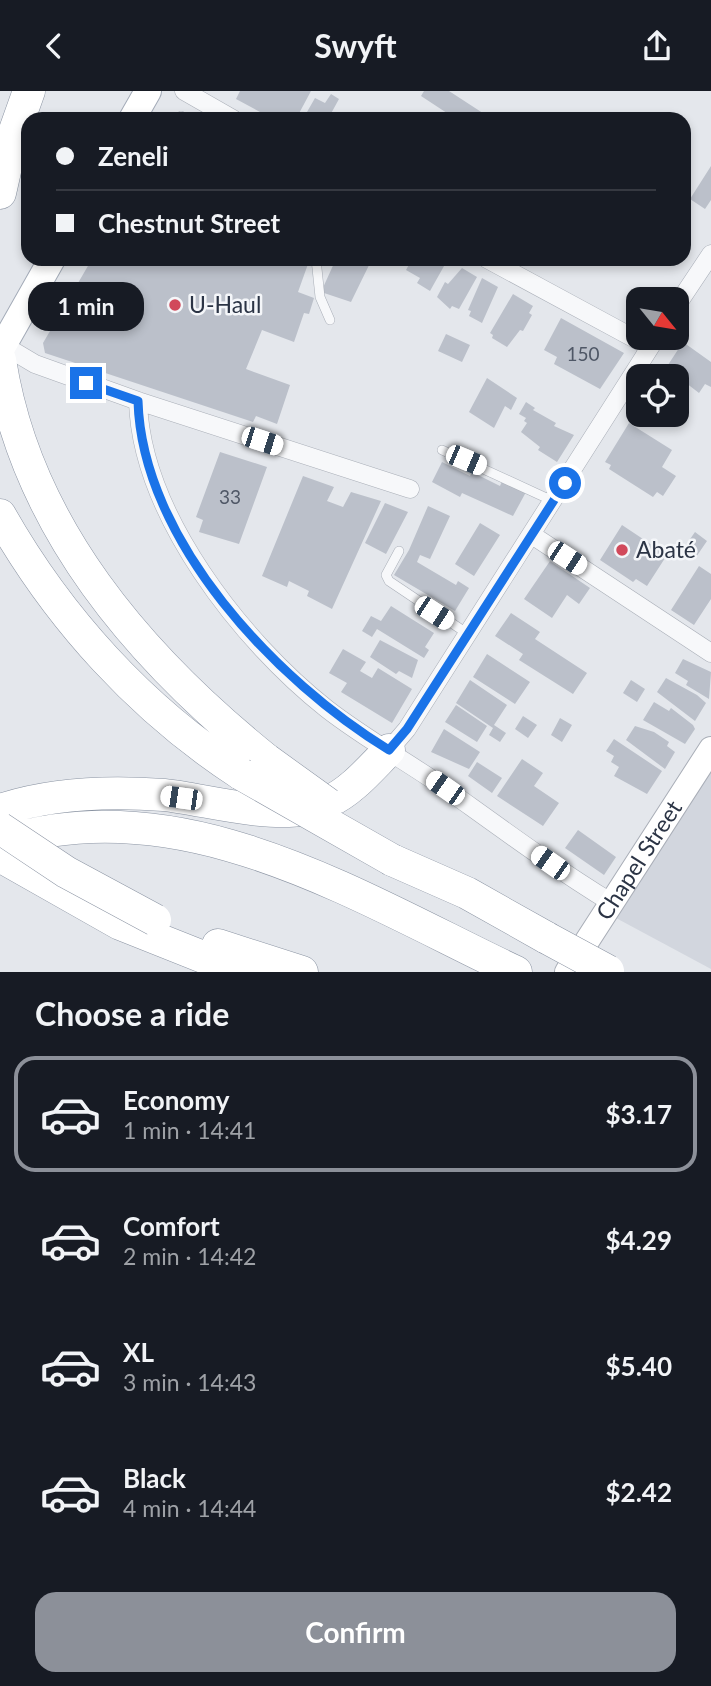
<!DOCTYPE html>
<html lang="en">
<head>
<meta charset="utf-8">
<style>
	body { margin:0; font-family:Lato,sans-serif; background:#20242c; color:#f1f3f6; height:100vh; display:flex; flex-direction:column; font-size:26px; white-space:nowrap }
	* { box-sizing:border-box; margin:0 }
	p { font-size:23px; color:#9ea1a6 }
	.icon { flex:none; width:38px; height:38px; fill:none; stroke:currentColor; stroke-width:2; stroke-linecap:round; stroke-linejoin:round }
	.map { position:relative; height:881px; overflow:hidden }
	.details { display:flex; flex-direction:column; background:#171b24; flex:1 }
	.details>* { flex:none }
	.guide { position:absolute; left:21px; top:21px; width:670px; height:154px; border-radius:21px; box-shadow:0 4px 10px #0003; display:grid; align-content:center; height:154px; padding:0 35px; background:#171b24 }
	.needle { width:46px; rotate:120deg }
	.tools { position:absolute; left:626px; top:196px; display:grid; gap:14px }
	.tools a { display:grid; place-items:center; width:63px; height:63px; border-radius:14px; background:#171b24; box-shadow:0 4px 10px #0003; font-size:35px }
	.end { position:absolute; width:32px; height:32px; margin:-16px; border:9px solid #1a73e8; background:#fff; box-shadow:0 0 0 4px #fff }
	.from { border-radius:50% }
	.bubble { position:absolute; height:49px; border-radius:21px; background:#171b24; box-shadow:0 4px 10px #0003; font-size:23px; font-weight:700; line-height:49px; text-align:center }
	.car { position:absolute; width:21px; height:42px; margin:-21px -10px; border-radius:9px; box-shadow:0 0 5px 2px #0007; background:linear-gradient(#fff 24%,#345 0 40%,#fff 0 76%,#345 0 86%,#fff 0) }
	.guide b { display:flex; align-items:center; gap:24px; height:66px; font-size:26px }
	.guide b+b { border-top:2px solid #363941 }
	.guide i { width:18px; height:18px; background:#f1f3f6 }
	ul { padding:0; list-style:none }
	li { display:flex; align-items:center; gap:21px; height:116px; margin:0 14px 10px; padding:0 21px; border:4px solid transparent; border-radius:21px }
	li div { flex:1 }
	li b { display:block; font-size:26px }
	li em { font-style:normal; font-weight:700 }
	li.current { border-color:#8c9099 }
	li>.icon { width:63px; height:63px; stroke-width:1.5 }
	h2 { padding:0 35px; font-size:32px; line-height:84px }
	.cta { display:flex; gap:14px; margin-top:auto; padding:14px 35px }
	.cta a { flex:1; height:80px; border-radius:21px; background:#8c9099; color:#fff; font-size:28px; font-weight:700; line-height:80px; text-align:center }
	header { display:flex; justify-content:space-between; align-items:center; height:91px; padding:0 35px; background:#171b24; font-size:32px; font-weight:700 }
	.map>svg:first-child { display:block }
	.built { fill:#d2d6de }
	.building { fill:#bbc0ca }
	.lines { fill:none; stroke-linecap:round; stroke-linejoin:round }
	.lane-casing { stroke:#a9aeb7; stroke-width:10 }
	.street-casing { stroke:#a9aeb7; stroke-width:19 }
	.secondary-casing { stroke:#a9aeb7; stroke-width:26 }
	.primary-casing { stroke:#a3abb8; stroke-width:28 }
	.highway-casing { stroke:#8b94a3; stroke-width:33 }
	.lane { stroke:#f7f8fa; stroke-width:9 }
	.street { stroke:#f7f8fa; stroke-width:18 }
	.secondary { stroke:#fff; stroke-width:24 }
	.primary { stroke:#fff; stroke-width:26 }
	.highway { stroke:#fff; stroke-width:32 }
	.highway-bridge-casing { stroke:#8b94a3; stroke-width:33; stroke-linecap:butt }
	.highway-bridge { stroke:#fff; stroke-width:32 }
	.route { stroke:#1a73e8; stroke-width:9 }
	.poi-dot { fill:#d1495b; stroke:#f4f6f9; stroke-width:2.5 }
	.labels { text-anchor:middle; stroke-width:5; stroke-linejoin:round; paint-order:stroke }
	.number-label { font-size:19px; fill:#4f5766 }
	.poi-label { font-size:23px; fill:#2b3445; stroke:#f4f6f9; text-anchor:start }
	.street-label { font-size:23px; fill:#2b3445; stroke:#f4f6f9 }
</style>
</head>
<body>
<header><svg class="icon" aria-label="back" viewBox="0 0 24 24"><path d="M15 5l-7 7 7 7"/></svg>Swyft<svg class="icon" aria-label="share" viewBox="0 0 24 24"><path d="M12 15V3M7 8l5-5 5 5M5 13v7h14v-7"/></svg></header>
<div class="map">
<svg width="711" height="881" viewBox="0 0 711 881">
	<rect width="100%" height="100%" fill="#e4e7ec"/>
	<path class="built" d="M711,680V878L616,827Z"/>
	<path class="building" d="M240,0H311L296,28H273L236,8Z
		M424,0H449L492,28H456L421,5Z
		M331,3L339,8L328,28H303L315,7L325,12Z
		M711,75V109L705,118L690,108Z
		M92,168H294L308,173L298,201L314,207L309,223L304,222L294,251L262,239L246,278L290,294L277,333L256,325L253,331L45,262L43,252Z
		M336,168H372L351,211L321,201Z
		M412,168H448L430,200L417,192L420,187L406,179Z
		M462,177L477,186L459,218L452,215L450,218L437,206L445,191L448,193Z
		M482,187L498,196L482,232L469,225L471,220L468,219Z
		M513,203L533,215L529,222L532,224L523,240L520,239L507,256L492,247L493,244L490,242Z
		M561,227L624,262L600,298L554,273L557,266L544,259Z
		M446,243L470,254L462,271L438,260Z
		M683,251L711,271V296L705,293L699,302L677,285L664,280Z
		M487,287L517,307L511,319L505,315L494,337L469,321Z
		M526,311L535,317L533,319L556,332L554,335L574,344L557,371L538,359L540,356L521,341L527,332L524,330L526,327L519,323Z
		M629,332L672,359L662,376L676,385L663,405L657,401L653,406L609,378L611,374L605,371Z
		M220,361L267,376L239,453L199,441L203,429L196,426Z
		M442,371L470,385L472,381L500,395L503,388L526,401L513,425L462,402L460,406L432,391Z
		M303,385L334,396L327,410L343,416L351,401L381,410L332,518L307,505L309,500L289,490L287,496L262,485Z
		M385,412L408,421L386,463L365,452Z
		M428,415L450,425L430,468L420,464L417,471L456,494L458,490L469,497L455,520L394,484L409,459Z
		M480,432L500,444L474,485L455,473Z
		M622,434L667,464L647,495L636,488L633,491L600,469Z
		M695,441L707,450L694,469L681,461Z
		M550,470L590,497L579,513L567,504L552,527L524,508Z
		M699,475L711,483V508L694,534L671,519Z
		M391,515L434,542L425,556L429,559L424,567L377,538L372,546L362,540L371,525L381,530Z
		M511,522L540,541L535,548L587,582L573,603L519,569L523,563L495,545Z
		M380,549L418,569L412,587L399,580L396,583L370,566Z
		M343,558L366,571L360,580L372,587L378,577L412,598L392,632L341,601L347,592L329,582Z
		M487,563L530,591L515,613L473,586Z
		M683,568L711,581L709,608L686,594L688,590L675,582Z
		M666,587L697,604L706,612L695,630L657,601Z
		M470,589L507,614L494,634L506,642L500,651L489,644L493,637L456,612Z
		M631,589L645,598L637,611L623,602Z
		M654,611L669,620L671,617L693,634L695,638L685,653L643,629Z
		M456,614L487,635L477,651L445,631Z
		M523,625L537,634L528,647L515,638Z
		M560,627L572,634L562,651L551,644Z
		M635,635L654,641L669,651L667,655L675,661L665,678L626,649Z
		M444,638L480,661L469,678L431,661Z
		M614,648L662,680L647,703L614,685L619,676L611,671L614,665L606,660Z
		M522,668L543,682L534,695L559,712L543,735L497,705Z
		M477,671L502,687L492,702L468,685Z
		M578,739L616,766L604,784L565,757Z"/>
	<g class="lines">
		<g class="lane-casing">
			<path id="lane" d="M181,25L187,28
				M316,168L320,206L330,229
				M442,359L553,410
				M399,460L386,484L389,490L468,543"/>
		</g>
		<g class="street-casing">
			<path id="street" d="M184,0L233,28
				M487,168L650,256
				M677,214L711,163
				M3,254L35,273L138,310L410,398
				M138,310C141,423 242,551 327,618C363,646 404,669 442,695C498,735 553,776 612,812
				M532,444L711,562
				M389,659L407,638L656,247"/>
		</g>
		<g class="secondary-casing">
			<g id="secondary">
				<path id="s1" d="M567,881L711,658"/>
			</g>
		</g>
		<g class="primary-casing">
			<path id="primary" d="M132,28L148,0
				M0,260L52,168"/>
		</g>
		<g class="highway-casing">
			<path id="highway" d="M0,102L13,45L29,0
				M0,269C26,436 140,567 267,669
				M0,424C59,528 141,618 241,683
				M0,719C51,702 111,700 164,704C211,709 285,733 328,711C352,700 370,678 389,659
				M0,752C181,693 358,806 516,881
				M0,765L120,833L241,881
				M392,769L467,802L547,847
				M218,854L302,881"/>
		</g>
		<use href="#lane" class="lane"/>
		<use href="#street" class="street"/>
		<use href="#secondary" class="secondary"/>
		<use href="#primary" class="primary"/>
		<use href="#highway" class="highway"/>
		<g class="highway-bridge-casing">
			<path id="highway-bridge" d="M267,669L328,713
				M241,683L392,769
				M0,737L66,781L155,829
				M547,847L608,880"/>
		</g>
		<use href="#highway-bridge" class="highway-bridge"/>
	</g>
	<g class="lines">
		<path class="route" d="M86,292L138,310C142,450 277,591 389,659L407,638L565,392"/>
	</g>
	<g class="poi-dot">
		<circle cx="175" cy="214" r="7"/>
		<circle cx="622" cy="459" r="7"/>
	</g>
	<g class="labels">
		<g class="number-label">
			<text x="583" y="270">150</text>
			<text x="230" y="413">33</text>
		</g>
		<g class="poi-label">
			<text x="189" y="222">U-Haul</text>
			<text x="636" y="467">Abaté</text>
		</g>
		<g class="street-label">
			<text dy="8" stroke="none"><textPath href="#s1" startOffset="133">Chapel Street</textPath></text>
		</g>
	</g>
</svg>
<div class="tools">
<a><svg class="needle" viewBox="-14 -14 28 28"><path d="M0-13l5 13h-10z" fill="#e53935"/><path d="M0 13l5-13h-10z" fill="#9ea1a6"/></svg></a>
<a><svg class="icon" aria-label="locate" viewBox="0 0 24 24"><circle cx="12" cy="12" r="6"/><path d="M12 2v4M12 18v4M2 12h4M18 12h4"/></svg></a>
</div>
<i class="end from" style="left:565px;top:392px"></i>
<i class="end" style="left:86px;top:292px"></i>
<div class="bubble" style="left:28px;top:191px;width:116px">1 min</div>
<i class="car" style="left:262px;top:350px;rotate:108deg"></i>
<i class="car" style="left:466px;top:369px;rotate:113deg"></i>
<i class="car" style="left:567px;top:467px;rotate:123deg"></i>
<i class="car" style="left:434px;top:522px;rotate:123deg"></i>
<i class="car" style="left:445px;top:697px;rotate:305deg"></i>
<i class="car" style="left:181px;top:707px;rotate:278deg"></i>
<i class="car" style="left:550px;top:772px;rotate:305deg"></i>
<div class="guide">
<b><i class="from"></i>Zeneli</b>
<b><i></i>Chestnut Street</b>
</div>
</div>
<section class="details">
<h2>Choose a ride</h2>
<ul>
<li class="current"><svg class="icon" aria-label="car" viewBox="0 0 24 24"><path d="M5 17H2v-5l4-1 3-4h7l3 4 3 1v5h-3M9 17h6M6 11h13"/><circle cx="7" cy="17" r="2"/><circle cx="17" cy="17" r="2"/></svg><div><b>Economy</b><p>1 min · 14:41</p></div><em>$3.17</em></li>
<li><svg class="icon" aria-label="car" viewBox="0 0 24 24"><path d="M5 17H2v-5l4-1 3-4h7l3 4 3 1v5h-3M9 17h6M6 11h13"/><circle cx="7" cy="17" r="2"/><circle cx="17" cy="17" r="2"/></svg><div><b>Comfort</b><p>2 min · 14:42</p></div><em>$4.29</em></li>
<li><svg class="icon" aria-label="car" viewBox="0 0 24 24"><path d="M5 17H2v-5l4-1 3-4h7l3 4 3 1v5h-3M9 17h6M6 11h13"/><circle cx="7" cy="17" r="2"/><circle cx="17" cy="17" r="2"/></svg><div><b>XL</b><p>3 min · 14:43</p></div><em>$5.40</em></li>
<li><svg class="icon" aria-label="car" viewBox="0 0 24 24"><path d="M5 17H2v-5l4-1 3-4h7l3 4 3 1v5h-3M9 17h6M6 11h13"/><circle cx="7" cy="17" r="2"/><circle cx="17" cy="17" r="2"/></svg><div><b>Black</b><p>4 min · 14:44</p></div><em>$2.42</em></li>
</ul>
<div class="cta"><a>Confirm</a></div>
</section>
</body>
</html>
